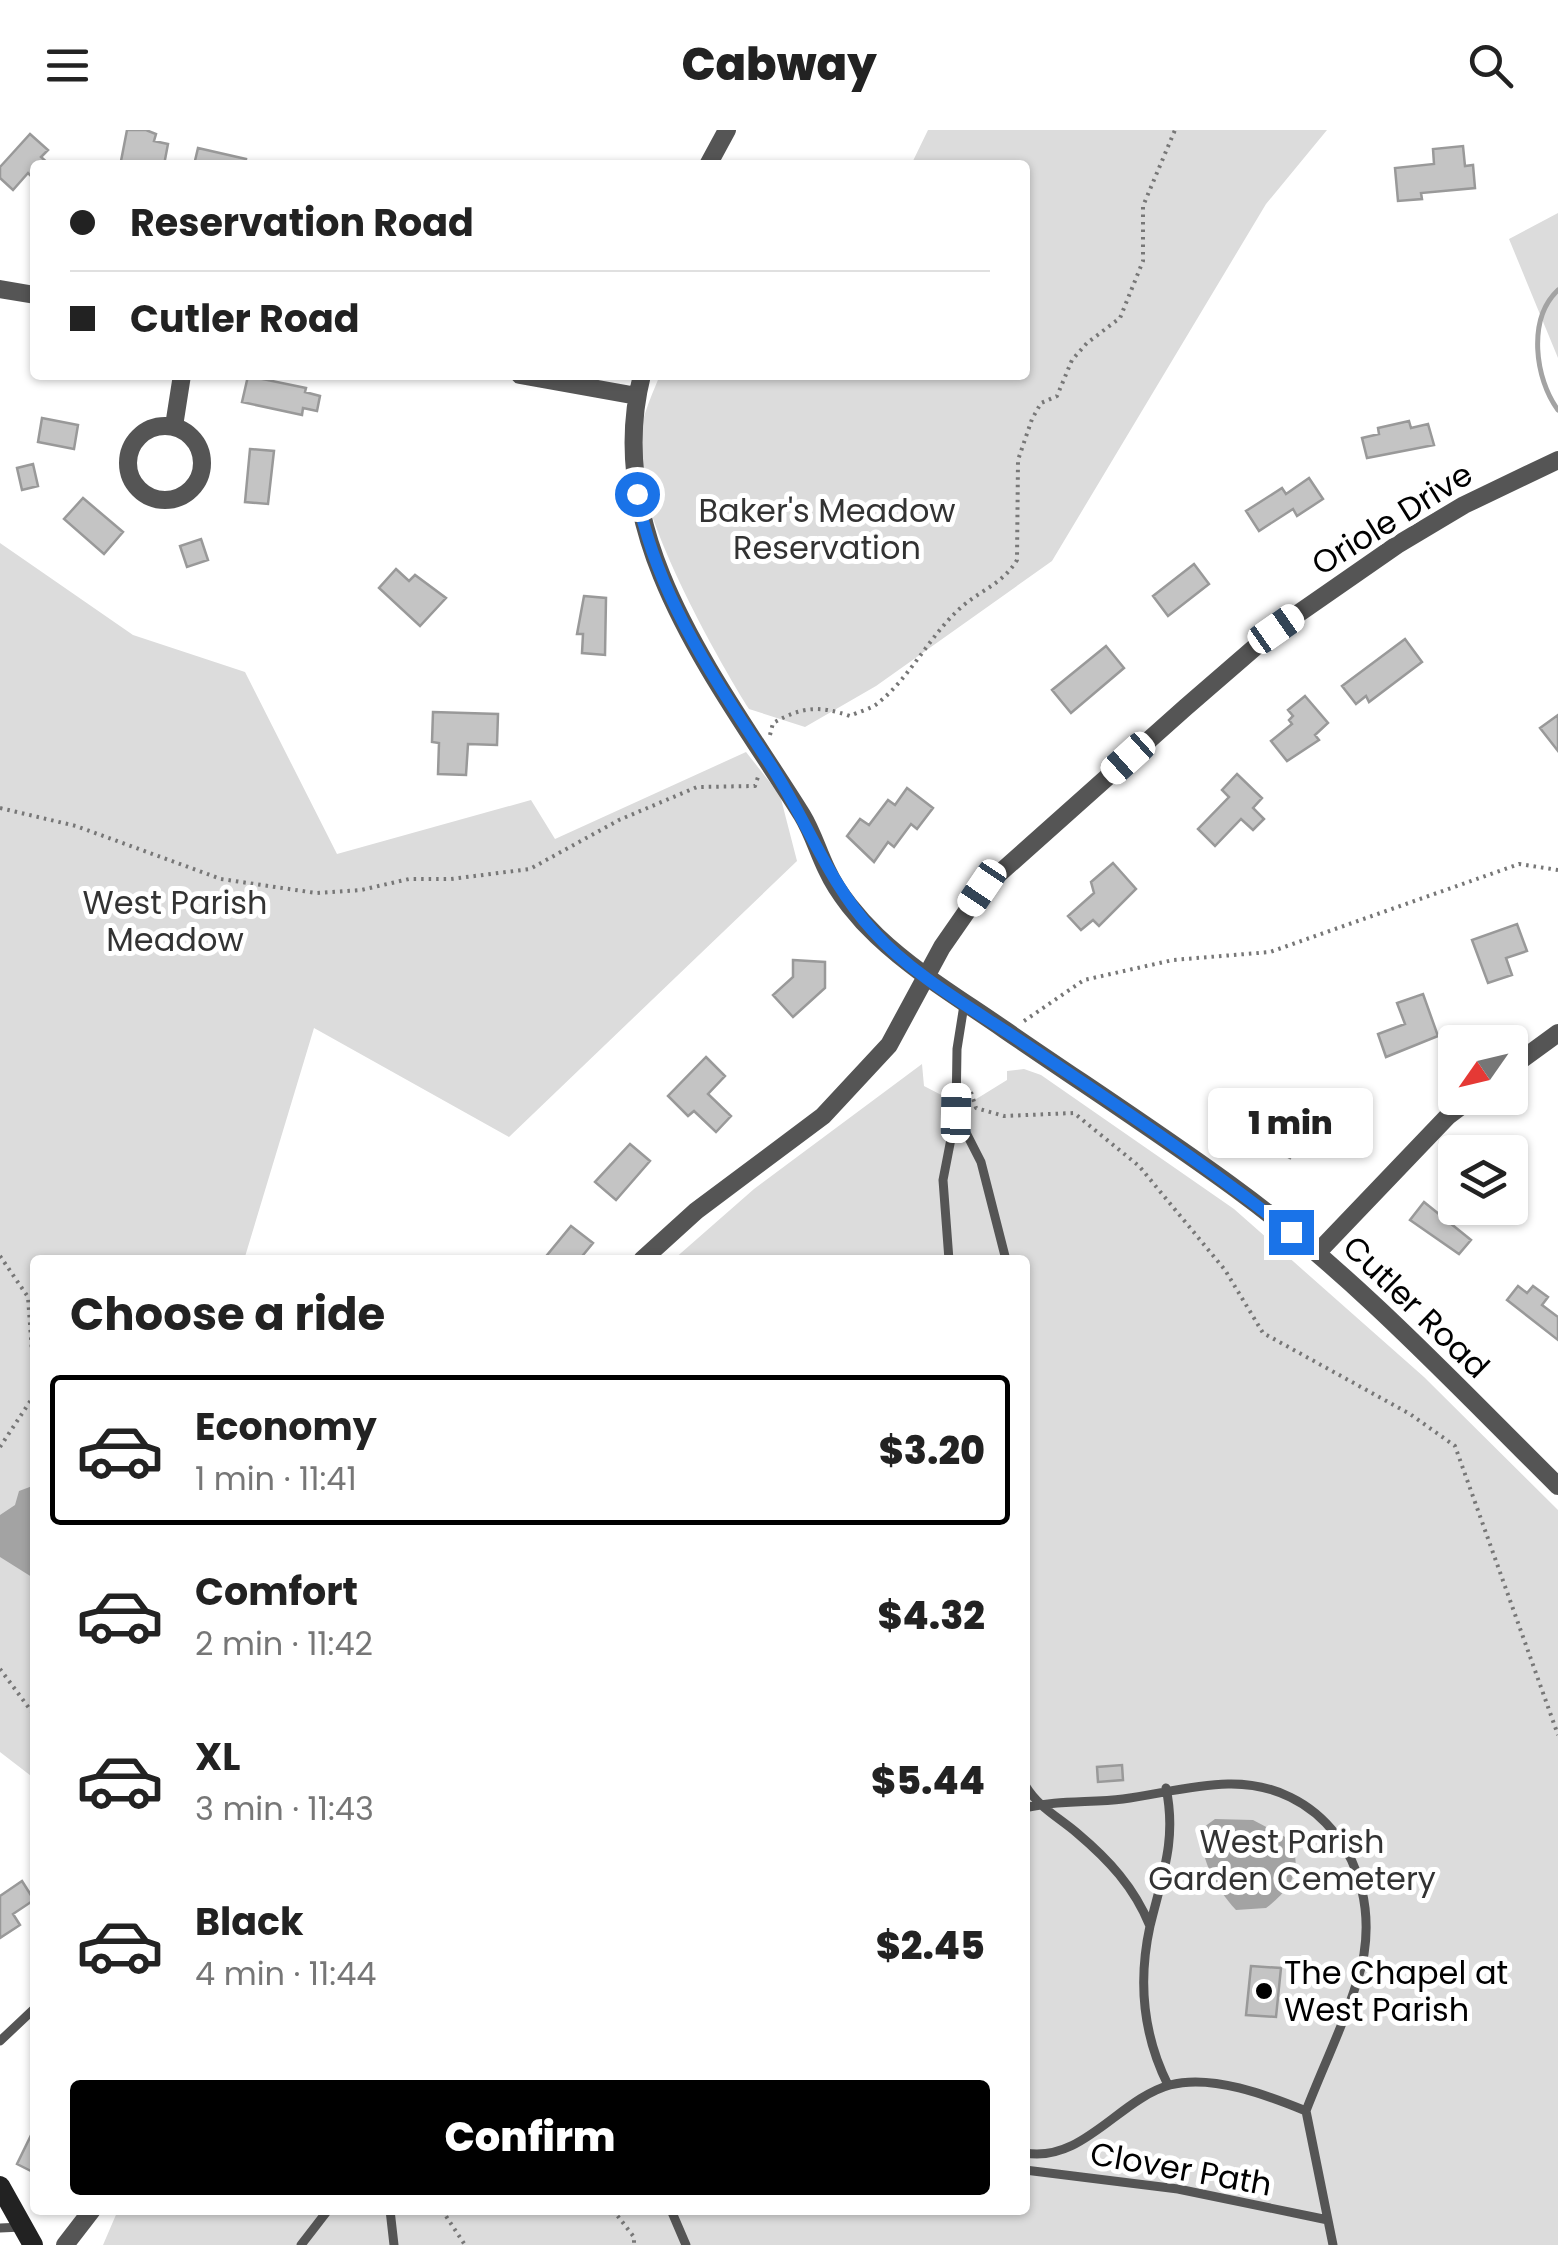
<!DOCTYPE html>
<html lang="en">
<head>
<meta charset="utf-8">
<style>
	body { margin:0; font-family:Poppins,sans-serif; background:#f6f6f6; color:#222; height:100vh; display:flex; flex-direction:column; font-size:38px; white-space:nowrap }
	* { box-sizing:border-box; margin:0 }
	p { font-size:32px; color:#767676 }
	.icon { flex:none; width:55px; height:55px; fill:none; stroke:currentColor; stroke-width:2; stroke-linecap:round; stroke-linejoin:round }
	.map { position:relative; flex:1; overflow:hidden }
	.panel { position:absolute; left:30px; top:1125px; width:1000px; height:960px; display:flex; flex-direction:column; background:#fff; border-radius:10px; box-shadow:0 2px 8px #0004 }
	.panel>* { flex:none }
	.top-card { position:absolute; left:30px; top:30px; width:1000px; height:220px; border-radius:10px; box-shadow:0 2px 8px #0004; display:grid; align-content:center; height:220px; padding:0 40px; background:#fff }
	.needle { width:65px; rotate:236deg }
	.fabs { position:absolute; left:1438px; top:895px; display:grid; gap:20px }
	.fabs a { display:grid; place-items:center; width:90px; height:90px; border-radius:10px; background:#fff; box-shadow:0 2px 8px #0004; font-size:50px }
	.end { position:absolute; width:45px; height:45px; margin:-22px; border:12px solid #1a73e8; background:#fff; box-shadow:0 0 0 5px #fff }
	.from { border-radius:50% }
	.bubble { position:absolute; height:70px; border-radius:10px; background:#fff; box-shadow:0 2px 8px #0004; font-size:32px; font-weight:800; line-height:70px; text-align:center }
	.car { position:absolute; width:30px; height:60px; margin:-30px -15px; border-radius:12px; box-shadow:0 0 8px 2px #0007; background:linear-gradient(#fff 24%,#345 0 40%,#fff 0 76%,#345 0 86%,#fff 0) }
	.top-card b { display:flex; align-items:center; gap:35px; height:95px; font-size:38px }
	.top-card b+b { border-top:2px solid #e0e0e0 }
	.top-card i { width:25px; height:25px; background:#222 }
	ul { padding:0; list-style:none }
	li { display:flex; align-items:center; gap:30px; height:150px; margin:0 20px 15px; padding:0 20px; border:5px solid transparent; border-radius:10px }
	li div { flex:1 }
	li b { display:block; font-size:38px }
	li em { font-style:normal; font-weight:800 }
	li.current { border-color:#000 }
	li>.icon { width:90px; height:90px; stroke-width:1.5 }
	h2 { padding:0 40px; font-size:45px; line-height:120px }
	.primary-button { display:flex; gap:20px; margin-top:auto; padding:20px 40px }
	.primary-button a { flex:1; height:115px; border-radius:10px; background:#000; color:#fff; font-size:40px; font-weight:800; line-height:115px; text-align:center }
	header { display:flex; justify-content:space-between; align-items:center; height:130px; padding:0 40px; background:#fff; font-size:45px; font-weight:800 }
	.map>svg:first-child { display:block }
	.green { fill:#dcdcdc }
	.water { fill:#a3a3a3 }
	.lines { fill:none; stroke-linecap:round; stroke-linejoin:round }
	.stream { stroke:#a3a3a3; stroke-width:5 }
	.building { fill:#c4c4c4; stroke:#999; stroke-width:2.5 }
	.path { stroke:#777; stroke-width:4; stroke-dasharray:2.5 5; stroke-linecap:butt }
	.service { stroke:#555; stroke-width:9 }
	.minor { stroke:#555; stroke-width:18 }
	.secondary { stroke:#222; stroke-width:20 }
	.route { stroke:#1a73e8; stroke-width:12 }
	.poi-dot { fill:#000; stroke:#fff; stroke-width:4 }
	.labels { text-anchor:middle; stroke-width:10; stroke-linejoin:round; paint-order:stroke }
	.park-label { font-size:32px; fill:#333; stroke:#fff }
	.street-label { font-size:32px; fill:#000; stroke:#fff }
	.poi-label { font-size:32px; fill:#000; stroke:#fff; text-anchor:start }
</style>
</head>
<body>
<header><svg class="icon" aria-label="menu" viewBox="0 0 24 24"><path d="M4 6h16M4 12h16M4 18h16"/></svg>Cabway<svg class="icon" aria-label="search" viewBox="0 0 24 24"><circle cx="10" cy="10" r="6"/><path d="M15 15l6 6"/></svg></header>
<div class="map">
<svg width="1558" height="2115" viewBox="0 0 1558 2115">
	<rect width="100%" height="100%" fill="#fff"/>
	<path class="green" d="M928,0H1327L1266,74L1052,431L876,556L805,597L749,579C714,523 640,390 639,326C638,295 649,272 660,245H1025V35H911Z
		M1558,83V228L1509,109Z
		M0,413L133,505L245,542L337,724L531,670L555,709L746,622L780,665L797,731L509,1007L314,898L244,1130H35V1649L0,1622Z
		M922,934L924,956L951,970L973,971L1007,950V941L1024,939L1041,945L1234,1079L1424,1247L1558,1380V2115H103L118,2080H1025V1130H673L754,1059Z"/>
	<path class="water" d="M35,1355V1449L0,1427V1385L15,1375L19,1361Z
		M1215,1689L1253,1690L1289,1709C1305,1739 1290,1760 1266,1778L1236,1780C1215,1757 1202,1732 1200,1700Z"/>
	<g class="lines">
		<path class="stream" d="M1558,160C1527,189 1535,249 1558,280"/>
	</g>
	<path class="building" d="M127,0H146L156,4L154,11L168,14L164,35L121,31Z
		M30,4L48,20L41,27L50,35H35V50L28,43L13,60L0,48V37Z
		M1463,16L1465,36L1473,35L1475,58L1421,63L1422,69L1398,71L1395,38L1434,34L1433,19Z
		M198,18L246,29L245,35H194Z
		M248,246L306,258L305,262L320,266L317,281L303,278L302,285L242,272Z
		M42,288L78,295L74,319L38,312Z
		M1409,291L1411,298L1428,294L1434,315L1367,328L1362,308L1379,304L1378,298Z
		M250,319L274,321L268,374L245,372Z
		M33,334L38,356L22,360L17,338Z
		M1309,348L1323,369L1297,386L1293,379L1259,401L1246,381L1282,358L1286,364Z
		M83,368L123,402L104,424L64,389Z
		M201,409L208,430L187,437L180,416Z
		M1194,434L1209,454L1168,486L1153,466Z
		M396,439L409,451L415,445L446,468L420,496L379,458Z
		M584,466L606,468L605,525L582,523L583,504H577Z
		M1405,509L1422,532L1369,572L1366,566L1356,574L1342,556Z
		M1106,516L1124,538L1071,583L1052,560Z
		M1305,566L1328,593L1315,605L1319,610L1287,631L1271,611L1292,594L1289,590L1293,586L1288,580Z
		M433,582L498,584L497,615L468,614L466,645L438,644L439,613L432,612Z
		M1558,585V621L1540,598Z
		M1237,644L1262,668L1253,678L1264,689L1253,700L1241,689L1215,716L1198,699L1229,667L1222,660Z
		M907,658L933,678L917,699L911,694L894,717L888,712L874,732L847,706L860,689L869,695L888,670L895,675Z
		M1113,733L1136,759L1099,796L1093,790L1081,800L1068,786L1094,763L1091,752Z
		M1517,794L1527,821L1506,828L1512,845L1488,853L1472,810Z
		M793,830L825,832V858L793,887L773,865L793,847Z
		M1423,864L1438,906L1386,927L1378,904L1405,894L1397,873Z
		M706,927L725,946L708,964L731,986L716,1002L694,981L688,986L668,966Z
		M1245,974L1302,1006L1290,1028L1233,996Z
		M630,1014L650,1031L616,1070L595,1052Z
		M1424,1072L1471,1110L1459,1124L1410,1090Z
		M571,1096L593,1113L579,1130H543Z
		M1518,1156L1527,1163L1533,1156L1548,1167L1542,1175L1558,1187V1210L1507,1170Z
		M1122,1635L1123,1650L1098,1652L1097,1637Z
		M22,1751L34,1770L13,1784L20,1795L0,1808V1766Z
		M1251,1836L1281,1838L1276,1887L1246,1885Z
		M35,1997V2043L17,2034Z"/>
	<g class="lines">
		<path class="path" d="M770,605L773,593C802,577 818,575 850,586C858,582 871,579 878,573C912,546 931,502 965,474C985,458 1003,453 1017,430L1018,330L1032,289L1041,273L1057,266L1072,230L1087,213L1120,188L1143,131V76L1175,0
			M0,678L76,696L221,749L316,763L361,760L409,749H451L530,739L619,690L697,657L755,656L758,647
			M1024,891L1084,850L1173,830L1270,822L1519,734L1558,740
			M971,962L976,978L1004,986L1074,983L1139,1036L1225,1140L1263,1203L1410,1284L1455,1316L1558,1605
			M0,1126L28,1167L35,1263
			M0,1317L35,1264
			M0,1539L35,1586
			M442,2080L465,2115
			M613,2080L634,2107V2115"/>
		<path class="service" d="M956,983L981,1032L1006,1130
			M949,1130L943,1050L956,983L957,919L964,875
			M1025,1655C1039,1678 1057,1686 1077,1703C1109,1730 1134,1757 1150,1796
			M1166,1658C1177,1710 1162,1746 1150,1796C1138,1851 1143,1905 1168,1955
			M1025,1678C1056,1670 1091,1673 1123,1669C1159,1664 1192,1655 1228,1654C1321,1652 1378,1735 1364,1824C1356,1869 1323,1936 1306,1981
			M0,1911L35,1878
			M1306,1981L1333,2115
			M1025,2023C1083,2033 1119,1969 1170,1955C1212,1944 1267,1965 1306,1981
			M1025,2040L1178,2059L1328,2090
			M390,2080L394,2115
			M671,2080L686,2115
			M0,2098L22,2097
			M301,2115L328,2080"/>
		<path class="minor" d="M708,35L727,0
			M0,159L35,165
			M520,245L637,266
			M642,245C600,409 721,555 802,685C813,703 818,722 827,740C838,764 859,789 877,806C916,843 962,870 1005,900C1082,953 1161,1004 1236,1059C1354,1145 1455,1254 1558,1356
			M128 333a37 37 0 1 1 74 0a37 37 0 1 1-74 0Z
			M174,296L182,245
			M1510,938L1558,903
			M1317,1123L1448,986L1472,968
			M642,1130L696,1081L823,986L889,915L942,817L983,758L1186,577L1276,499L1397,415L1464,375L1558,330
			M65,2115L92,2080"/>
		<path class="secondary" d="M0,2056L33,2115"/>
	</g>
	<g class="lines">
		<path class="route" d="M637,364C655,462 713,547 766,628C805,685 826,750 873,801C914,847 975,880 1025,914C1115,974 1206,1035 1291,1102"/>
	</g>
	<circle class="poi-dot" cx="1264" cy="1861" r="10"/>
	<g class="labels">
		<g class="park-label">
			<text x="827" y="392">Baker's Meadow<tspan x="827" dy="37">Reservation</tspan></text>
			<text x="175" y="784">West Parish<tspan x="175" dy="37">Meadow</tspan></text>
			<text x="1292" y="1723">West Parish<tspan x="1292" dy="37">Garden Cemetery</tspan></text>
		</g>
		<g class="street-label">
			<text transform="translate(1392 389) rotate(-32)" y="11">Oriole Drive</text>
			<text transform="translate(1416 1177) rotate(44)" y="11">Cutler Road</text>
			<text transform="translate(1181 2039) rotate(10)" y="11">Clover Path</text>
		</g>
		<g class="poi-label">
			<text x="1284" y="1854">The Chapel at<tspan x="1284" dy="37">West Parish</tspan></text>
		</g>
	</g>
</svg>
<div class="fabs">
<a><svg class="needle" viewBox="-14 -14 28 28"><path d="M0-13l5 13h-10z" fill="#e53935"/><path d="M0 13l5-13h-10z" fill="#767676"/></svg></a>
<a><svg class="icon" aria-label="layers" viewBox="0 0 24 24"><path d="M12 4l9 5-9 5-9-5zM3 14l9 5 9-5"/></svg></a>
</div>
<i class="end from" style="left:637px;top:364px"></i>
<i class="end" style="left:1291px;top:1102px"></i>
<div class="bubble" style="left:1208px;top:958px;width:165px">1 min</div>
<i class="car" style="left:1276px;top:499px;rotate:55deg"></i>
<i class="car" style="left:1128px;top:628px;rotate:228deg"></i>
<i class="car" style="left:982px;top:758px;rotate:214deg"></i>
<i class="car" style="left:956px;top:983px;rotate:1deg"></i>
<div class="top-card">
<b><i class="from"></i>Reservation Road</b>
<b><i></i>Cutler Road</b>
</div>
<section class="panel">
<h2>Choose a ride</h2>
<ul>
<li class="current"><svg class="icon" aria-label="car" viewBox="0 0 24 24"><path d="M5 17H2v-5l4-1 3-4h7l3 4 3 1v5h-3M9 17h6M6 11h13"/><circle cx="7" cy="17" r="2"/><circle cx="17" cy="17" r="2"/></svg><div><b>Economy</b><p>1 min · 11:41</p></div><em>$3.20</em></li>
<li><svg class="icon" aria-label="car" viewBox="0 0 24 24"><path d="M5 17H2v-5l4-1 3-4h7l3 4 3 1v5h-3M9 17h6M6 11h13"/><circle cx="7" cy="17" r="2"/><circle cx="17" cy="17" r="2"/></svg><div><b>Comfort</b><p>2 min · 11:42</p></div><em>$4.32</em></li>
<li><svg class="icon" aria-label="car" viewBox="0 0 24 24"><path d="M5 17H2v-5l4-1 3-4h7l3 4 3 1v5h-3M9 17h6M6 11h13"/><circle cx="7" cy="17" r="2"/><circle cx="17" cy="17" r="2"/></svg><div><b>XL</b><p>3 min · 11:43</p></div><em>$5.44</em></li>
<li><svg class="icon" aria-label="car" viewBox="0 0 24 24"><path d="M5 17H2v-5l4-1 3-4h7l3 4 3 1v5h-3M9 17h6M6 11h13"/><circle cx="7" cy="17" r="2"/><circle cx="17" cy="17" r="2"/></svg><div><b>Black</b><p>4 min · 11:44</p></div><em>$2.45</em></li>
</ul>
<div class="primary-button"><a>Confirm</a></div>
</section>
</div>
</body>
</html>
